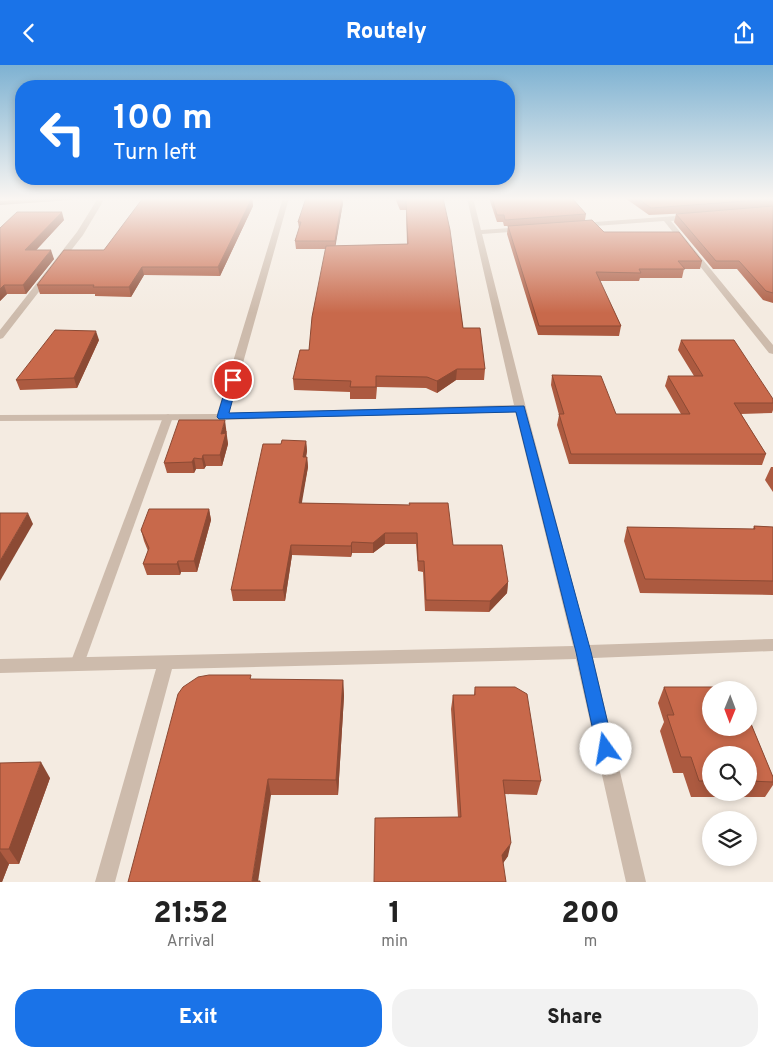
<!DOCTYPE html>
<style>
body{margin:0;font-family:Overpass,sans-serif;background:#f2f2f2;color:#222;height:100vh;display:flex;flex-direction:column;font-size:19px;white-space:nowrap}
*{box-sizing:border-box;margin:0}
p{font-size:16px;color:#767676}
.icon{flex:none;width:28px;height:28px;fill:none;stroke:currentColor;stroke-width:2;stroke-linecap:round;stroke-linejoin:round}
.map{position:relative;height:817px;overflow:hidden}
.panel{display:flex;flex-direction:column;background:#fff;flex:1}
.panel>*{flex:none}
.top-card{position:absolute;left:15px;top:15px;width:500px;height:105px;border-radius:20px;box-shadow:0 2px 8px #0003;background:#1a73e8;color:#fff;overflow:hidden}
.needle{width:32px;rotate:181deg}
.fabs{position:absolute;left:702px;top:616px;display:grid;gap:10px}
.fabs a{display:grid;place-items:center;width:55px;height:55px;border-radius:50%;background:#fff;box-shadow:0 2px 8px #0003;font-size:25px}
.pin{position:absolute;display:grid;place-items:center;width:42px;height:42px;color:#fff;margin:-21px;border:2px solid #fff;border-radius:50%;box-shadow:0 1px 5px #0007}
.me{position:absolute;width:55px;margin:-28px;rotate:347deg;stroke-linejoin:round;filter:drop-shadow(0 0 4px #0008)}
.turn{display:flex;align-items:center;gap:18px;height:105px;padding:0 15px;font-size:22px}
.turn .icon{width:65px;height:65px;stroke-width:2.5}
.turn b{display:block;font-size:35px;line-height:42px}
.eta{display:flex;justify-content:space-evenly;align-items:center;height:85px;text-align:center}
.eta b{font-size:30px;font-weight:800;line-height:35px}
.button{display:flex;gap:10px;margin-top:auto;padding:10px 15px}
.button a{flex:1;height:58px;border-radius:20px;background:#1a73e8;color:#fff;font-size:20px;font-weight:800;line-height:58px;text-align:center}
.button a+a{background:#f2f2f2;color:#222}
header{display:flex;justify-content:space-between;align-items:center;height:65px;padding:0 15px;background:#1a73e8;color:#fff;font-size:22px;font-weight:800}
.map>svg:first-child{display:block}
</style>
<header><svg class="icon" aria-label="back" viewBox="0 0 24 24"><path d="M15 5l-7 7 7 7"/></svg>Routely<svg class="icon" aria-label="share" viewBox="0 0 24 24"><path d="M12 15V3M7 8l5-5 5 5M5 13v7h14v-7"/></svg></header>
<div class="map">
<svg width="773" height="817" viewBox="0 0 773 817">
<rect width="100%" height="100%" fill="#f4ebe1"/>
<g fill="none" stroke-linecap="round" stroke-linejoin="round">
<polygon fill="#cdbbac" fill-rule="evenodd" points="168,349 173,352 84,599 82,603 77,605 72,603 70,599 163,352"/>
<g fill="#cdbbac" fill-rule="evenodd">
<polygon points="98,133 105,133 83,170 3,273 0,274 0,265 77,167"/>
<polygon points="283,133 289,133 229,348 514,340 467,133 473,133 481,165 523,162 527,164 523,166 482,169 526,343 589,580 773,574 773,586 593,593 646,817 626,817 576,594 172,604 115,817 95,817 156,604 0,608 0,594 573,581 515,346 222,355 0,356 0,350 217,349"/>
<polygon points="690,150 693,150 693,154 671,156 773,280 773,289 769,288 664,156 581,162 577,160 581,158"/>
</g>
<polygon fill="#a18a7d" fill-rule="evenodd" points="39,133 74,133 71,135 0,140 0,136"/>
</g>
<g fill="#ac5a40" fill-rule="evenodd">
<polygon points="252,133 253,141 220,211 144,210 131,232 95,231 95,229 40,229 37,220 104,185"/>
<polygon points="395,133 443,133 463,263 485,304 484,315 456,315 437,328 426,323 377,322 376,334 350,334 350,327 294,325 293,314 309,285 326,184 296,184 295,176 299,163 298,157 343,138 335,181 407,179 406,145 400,145"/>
<polygon points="489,133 572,133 586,149 585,155 604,167 702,196 700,204 684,204 682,213 640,213 639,216 600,216 621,261 619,271 538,270 507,169 508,161 504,161 503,157 497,157"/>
<polygon points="625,133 773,133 773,238 763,235 737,204 713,204 674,157 676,149 691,148 649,150"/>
<polygon points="64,155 36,185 54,194 26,229 7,229 0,236 0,163"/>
<polygon points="99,275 77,323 20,325 16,315"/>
<polygon points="681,275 773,334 773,345 772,348 741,349 766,389 762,400 569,399 557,360 559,350 551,320 552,310 616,349 681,349 665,321 668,311 694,311 678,285"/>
<polygon points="227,366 226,369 228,379 222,401 206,401 204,404 196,404 194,408 167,408 164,398"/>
<polygon points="306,376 307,386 306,392 307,392 308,402 301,438 410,440 453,480 508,517 507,528 489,547 425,546 423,507 418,506 416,479 385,479 373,488 352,488 351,492 292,490 285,536 233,536 231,525 281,379"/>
<polygon points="771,402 773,402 773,427 765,415"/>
<polygon points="209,444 211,455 197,507 181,507 180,510 147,510 143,499 148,486 144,476 141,465"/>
<polygon points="754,461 773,462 773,530 640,528 624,476 627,462 753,464"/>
<polygon points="343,615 344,631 338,730 271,730 128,817"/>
<polygon points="475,622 541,716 537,730 505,729 508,791 503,798 458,752 451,644 453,630 474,630"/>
<path d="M 664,622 L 736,622 L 737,625 L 711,625 L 711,662 L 749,662 L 749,654 L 773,712 L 773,720 L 765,732 L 691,732 L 683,708 L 673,708 L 660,666 L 664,657 L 658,638 ZM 711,690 L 749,690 L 749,728 L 711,728 Z"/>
<polygon points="0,698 50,713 19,799 9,799 2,817 0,817"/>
</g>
<g fill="#8c4a34">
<polygon points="252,133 253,141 220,211 218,202"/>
<polygon points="342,133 343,138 335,184 335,176"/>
<polygon points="62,147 64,155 28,194 25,185"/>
<polygon points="51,185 54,194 26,229 23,220"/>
<polygon points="142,202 144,210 131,232 129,222"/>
<polygon points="4,220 7,229 0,236 0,224"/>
<polygon points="96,266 99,275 77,323 74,313"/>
<polygon points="457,304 456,315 437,328 437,316"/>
<polygon points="225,355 228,379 222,401 220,390 221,369"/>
<polygon points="306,376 307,386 304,402 303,392"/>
<polygon points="203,390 206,401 204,404 202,394"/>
<polygon points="307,392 308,402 300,449 299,438"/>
<polygon points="194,393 196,404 194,408 192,397"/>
<polygon points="209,444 211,455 197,507 194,496"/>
<polygon points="28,448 33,459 0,516 0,496"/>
<polygon points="385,468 385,479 373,488 373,478"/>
<polygon points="352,477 352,488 351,492 351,481"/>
<polygon points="291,480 292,490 285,536 283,525"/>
<polygon points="178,496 181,507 180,510 177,499"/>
<polygon points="508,517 507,528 489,547 490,536"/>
<polygon points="343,615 344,631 338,730 336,715"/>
<polygon points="41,697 50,713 19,799 9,784"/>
<polygon points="268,714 271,730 258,817 252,816"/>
<polygon points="511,778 508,791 499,804 502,790"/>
<polygon points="0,786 9,799 2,817 0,817"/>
</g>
<g fill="#c8694b" stroke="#8c4a34">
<polygon points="143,133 252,133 218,202 142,202 129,222 93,222 94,220 37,220 64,185 104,185"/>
<polygon points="306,133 342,133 335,176 295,176 301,157 298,157"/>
<polygon points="399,133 443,133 450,165 463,263 480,263 485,304 457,304 437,316 427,312 376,311 376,322 350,322 351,316 293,314 300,285 309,285 312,252 326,181 408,179 406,136 400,136"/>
<polygon points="492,133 572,133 586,149 505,155 504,150 497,150"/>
<polygon points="637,133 773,133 773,134 651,143"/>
<polygon points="773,141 773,228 766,226 739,196 716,196 676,149"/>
<polygon points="17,147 62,147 25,185 51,185 23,220 4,220 0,224 0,163"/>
<polygon points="592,155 604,167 679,167 702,196 678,196 685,204 639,204 641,208 596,207 621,261 539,261 508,161"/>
<polygon points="55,265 96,266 74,313 16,315"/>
<polygon points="681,275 734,275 773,334 773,338 734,338 766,389 571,389 559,349 564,349 552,310 601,311 616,349 690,349 668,311 703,311"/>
<polygon points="179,355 225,355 221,369 226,368 220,390 203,390 202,394 194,393 192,397 164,398"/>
<polygon points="282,375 306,376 303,392 307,392 299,438 410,440 409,438 448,438 453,480 502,480 508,517 490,536 426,535 424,496 418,496 417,468 385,468 373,478 352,477 351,481 291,480 283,525 231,525 263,379 281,379"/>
<polygon points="149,444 209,444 194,496 178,496 177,499 143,499 149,483 141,465"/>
<polygon points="0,448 28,448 0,496"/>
<polygon points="754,461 773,462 773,516 645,514 627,462 755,464"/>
<polygon points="209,610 251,610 250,614 343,615 336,715 268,714 252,816 260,816 260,817 128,817 178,629 183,622 198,612"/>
<polygon points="475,622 515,622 527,629 541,716 503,715 511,778 502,790 506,817 374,817 375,753 461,752 453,630 475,630"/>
<polygon points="664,622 736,622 737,625 711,625 711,662 749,662 749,654 773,712 773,717 749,716 749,690 711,690 711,716 699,716 691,692 681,692 667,650 674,650"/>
<polygon points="41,697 9,784 0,784 0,698"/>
</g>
<linearGradient id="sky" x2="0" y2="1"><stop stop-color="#7eb2d2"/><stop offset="0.54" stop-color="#faf6f2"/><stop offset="1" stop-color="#faf6f2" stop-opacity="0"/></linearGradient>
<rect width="773" height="248" fill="url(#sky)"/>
<polygon fill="#1a73e8" stroke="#114b97" points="233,312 238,315 229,348 524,341 591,587 614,684 611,689 606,691 600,689 597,684 576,587 516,347 219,354 217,352 228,315"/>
</svg>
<div class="fabs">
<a><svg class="needle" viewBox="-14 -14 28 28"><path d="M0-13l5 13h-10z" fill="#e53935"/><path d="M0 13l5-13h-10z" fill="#767676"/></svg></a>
<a><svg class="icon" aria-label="search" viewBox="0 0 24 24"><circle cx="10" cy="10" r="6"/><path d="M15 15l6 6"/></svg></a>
<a><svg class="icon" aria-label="layers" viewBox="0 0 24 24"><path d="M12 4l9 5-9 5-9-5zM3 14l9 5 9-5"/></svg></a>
</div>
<div class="pin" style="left:233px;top:315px;background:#d93025"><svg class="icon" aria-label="arrive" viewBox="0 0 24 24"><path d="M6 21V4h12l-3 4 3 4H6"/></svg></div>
<svg class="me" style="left:606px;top:684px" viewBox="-20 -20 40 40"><circle r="19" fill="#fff"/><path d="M0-13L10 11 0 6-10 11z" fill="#1a73e8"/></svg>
<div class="top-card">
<div class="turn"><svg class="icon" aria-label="left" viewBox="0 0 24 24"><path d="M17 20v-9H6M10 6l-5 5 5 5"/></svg><div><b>100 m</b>Turn left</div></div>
</div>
</div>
<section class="panel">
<div class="eta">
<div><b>21:52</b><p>Arrival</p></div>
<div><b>1</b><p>min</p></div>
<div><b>200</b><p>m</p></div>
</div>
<div class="button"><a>Exit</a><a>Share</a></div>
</section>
